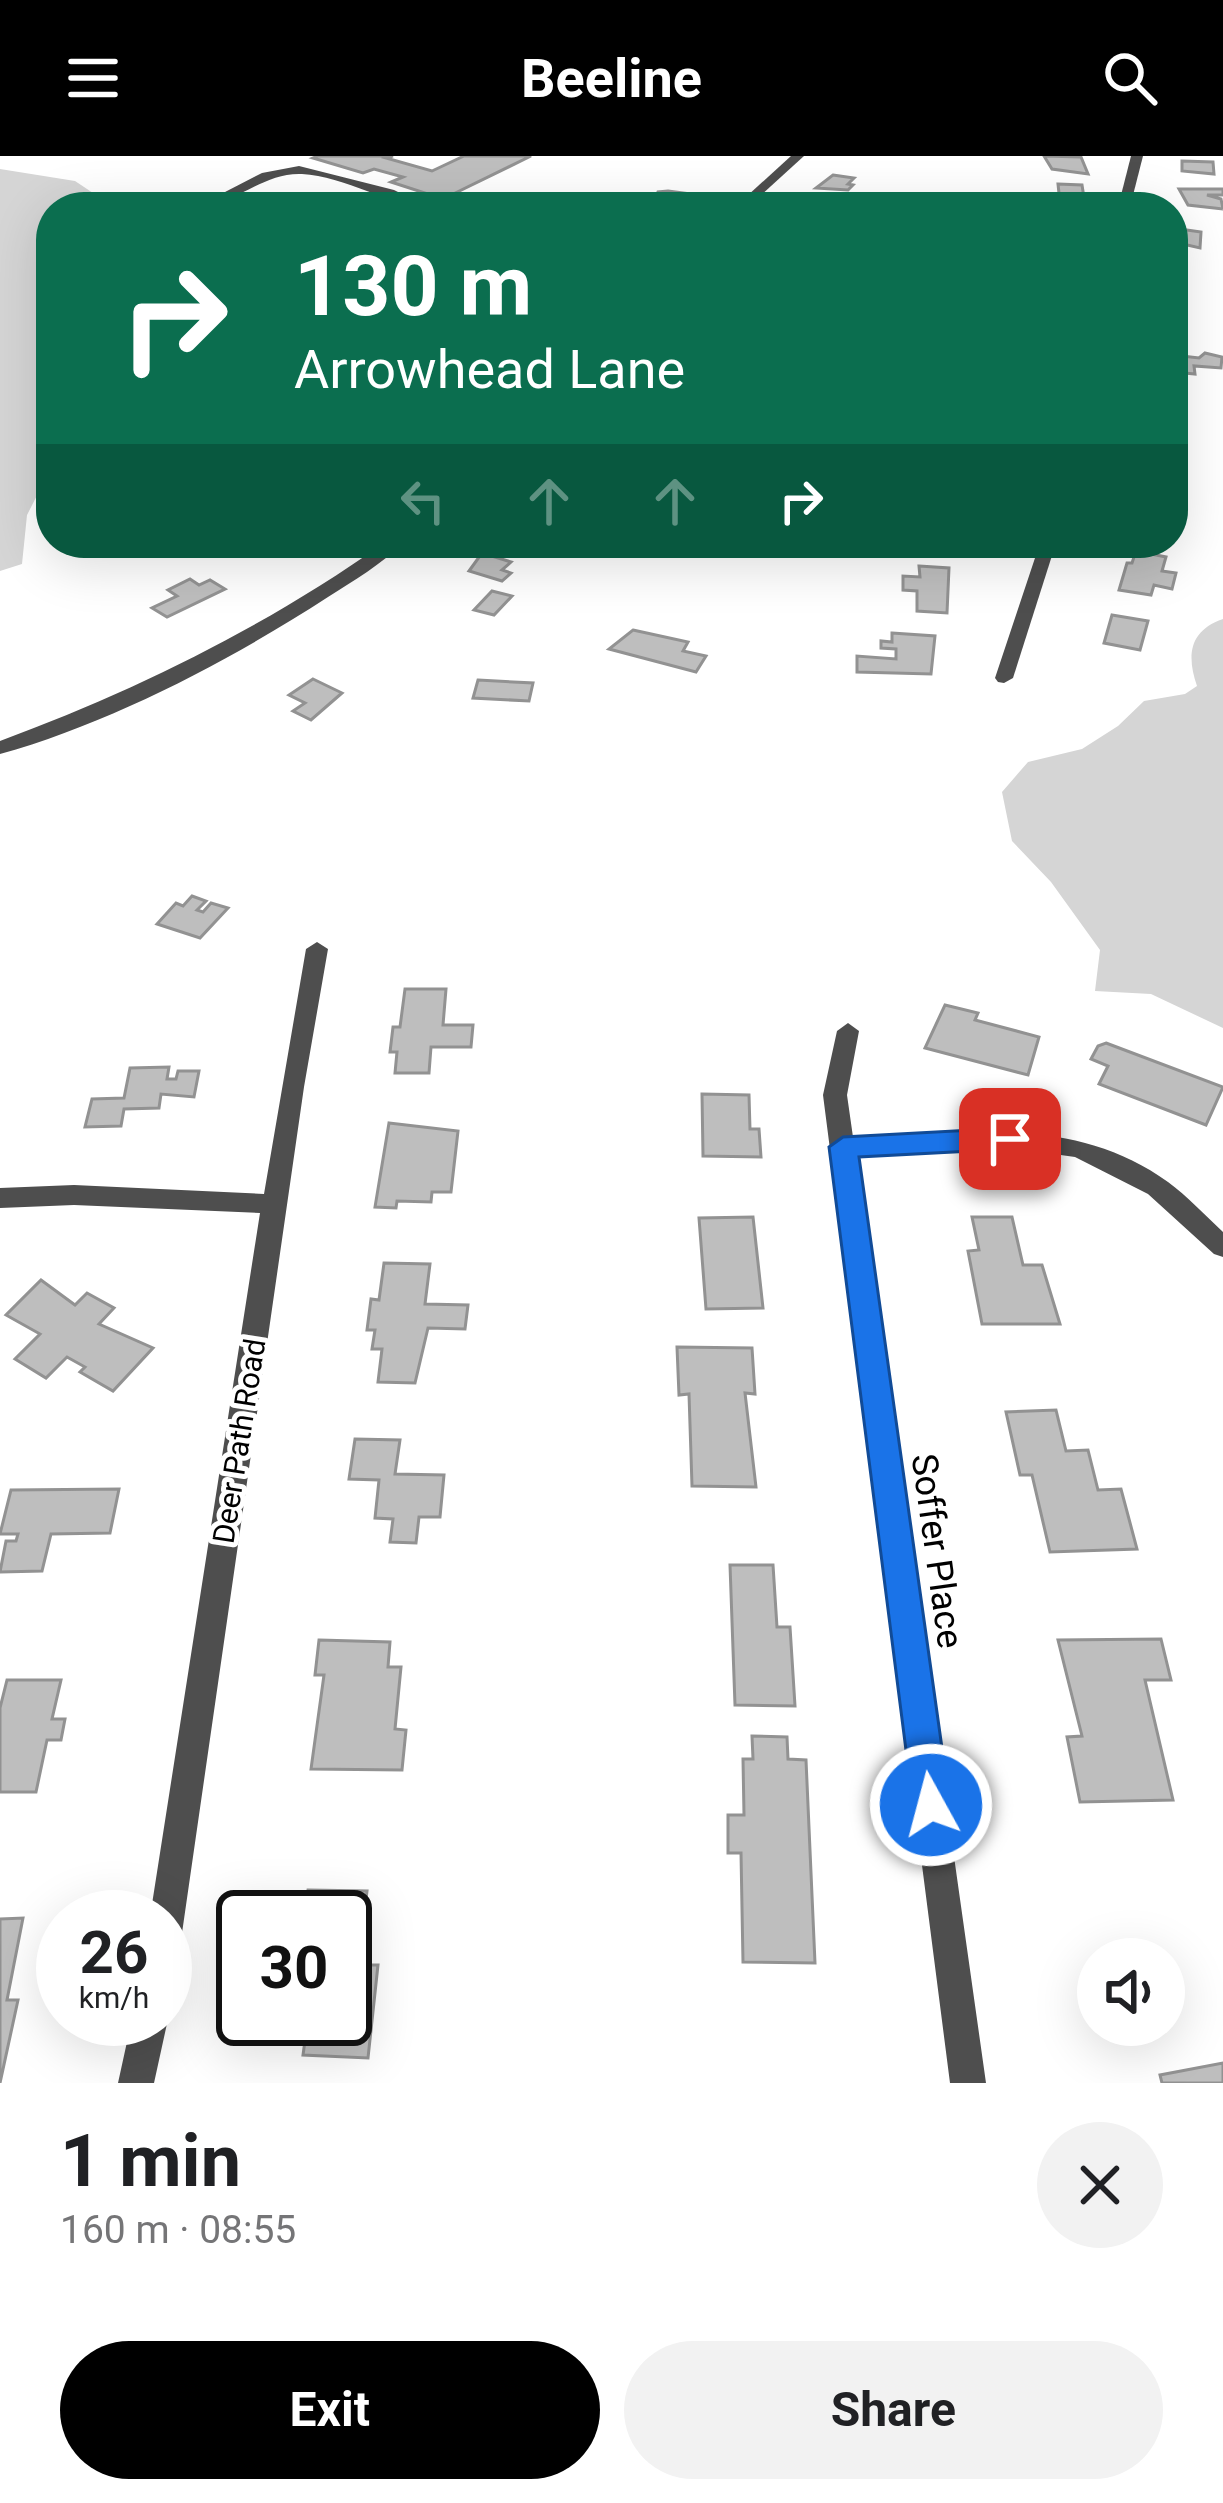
<!DOCTYPE html>
<meta charset="utf-8">
<style>
body{margin:0;font-family:Roboto,sans-serif;background:#f2f2f2;color:#202124;height:100vh;display:flex;flex-direction:column;font-size:45px;white-space:nowrap}
*{box-sizing:border-box;margin:0}
p{font-size:39px;color:#757577}
.icon{flex:none;width:66px;height:66px;fill:none;stroke:currentColor;stroke-width:2;stroke-linecap:round;stroke-linejoin:round}
.map{position:relative;height:1927px;overflow:hidden}
.drawer{display:flex;flex-direction:column;background:#fff;flex:1}
.drawer>*{flex:none}
.banner{position:absolute;left:36px;top:36px;width:1152px;height:366px;border-radius:48px;box-shadow:0 12px 48px #0002;background:#0b6e4f;color:#fff;overflow:hidden}
.controls{position:absolute;left:1077px;top:1782px;display:grid;gap:24px}
.controls a{display:grid;place-items:center;width:108px;height:108px;border-radius:50%;background:#fff;box-shadow:0 12px 48px #0002;font-size:60px}
.speed{position:absolute;left:36px;top:1734px;display:flex;gap:24px;font-size:60px;font-weight:700;text-align:center}
.speed>*{display:grid;place-content:center;width:156px;height:156px;border-radius:50%;background:#fff;box-shadow:0 12px 48px #0002;line-height:1}
.speed small{font-size:30px;font-weight:400}
.speed .limit{border:6px solid #111;border-radius:18px;background:#fff;color:#111}
.pin{position:absolute;display:grid;place-items:center;width:102px;height:102px;color:#fff;margin:-51px;border-radius:24px;box-shadow:0 6px 18px #0006}
.me{position:absolute;width:132px;margin:-66px;rotate:353deg;stroke-linejoin:round;filter:drop-shadow(0 0 9px #0008)}
.turn{display:flex;align-items:center;gap:42px;height:252px;padding:0 60px;font-size:54px}
.turn .icon{width:156px;height:156px;stroke-width:2.5}
.turn b{display:block;font-size:84px;line-height:102px}
.lanes{display:flex;align-items:center;height:114px;padding:0 60px;background:#0003;justify-content:center;gap:60px;direction:ltr}
.lanes .off{opacity:.35}
.round{display:grid;place-items:center;flex:none;width:126px;height:126px;border-radius:63px;background:#f2f2f2}
.summary{display:flex;align-items:center;justify-content:space-between;height:204px;padding:0 60px}
h1{font-size:72px;font-weight:700;line-height:90px}
.primary-button{display:flex;gap:24px;margin-top:auto;padding:24px 60px}
.primary-button a{flex:1;height:138px;border-radius:72px;background:#000;color:#fff;font-size:48px;font-weight:700;line-height:138px;text-align:center}
.primary-button a+a{background:#f2f2f2;color:#202124}
header{display:flex;justify-content:space-between;align-items:center;height:156px;padding:0 60px;background:#000;color:#fff;font-size:54px;font-weight:700}
.map>svg:first-child{display:block}
</style>
<header><svg class="icon" aria-label="menu" viewBox="0 0 24 24"><path d="M4 6h16M4 12h16M4 18h16"/></svg>Beeline<svg class="icon" aria-label="search" viewBox="0 0 24 24"><circle cx="10" cy="10" r="6"/><path d="M15 15l6 6"/></svg></header>
<div class="map">
<svg width="1223" height="1927" viewBox="0 0 1223 1927">
<rect width="100%" height="100%" fill="#fff"/>
<g fill="#d5d5d5">
<polygon points="0,13 75,25 105,45 102,51 51,51 51,312 27,359 22,408 0,415"/>
<path d="M 1223,463 L 1223,872 L 1151,838 L 1095,835 L 1100,794 L 1051,726 L 1012,685 L 1002,636 L 1028,606 L 1082,593 L 1118,570 L 1144,545 L 1185,538 L 1197,530 C 1187,501 1188,475 1223,463 Z"/>
</g>
<g fill="#bebebe" stroke="#929292" stroke-width="3">
<polygon points="318,0 393,0 386,2 432,15 464,0 531,0 443,43 391,26 403,21 374,13 363,17 313,2"/>
<polygon points="1044,0 1081,1 1088,18 1052,13"/>
<polygon points="1182,5 1213,6 1214,18 1182,15"/>
<polygon points="833,19 854,22 848,28 853,29 848,34 816,32"/>
<polygon points="1058,28 1082,29 1085,48 1060,47"/>
<polygon points="1179,33 1223,33 1223,39 1207,39 1221,43 1223,53 1188,49"/>
<polygon points="668,35 691,38 675,51 653,49 658,36"/>
<polygon points="1173,72 1201,76 1200,92 1174,86"/>
<polygon points="1205,197 1222,201 1221,212 1194,210 1195,218 1173,216 1173,199 1199,202"/>
<polygon points="1136,395 1166,401 1162,415 1176,417 1172,433 1154,429 1151,439 1119,434 1127,407 1132,407"/>
<polygon points="482,397 511,406 502,414 511,417 502,425 469,415"/>
<polygon points="919,410 949,412 947,457 917,455 917,435 903,434 903,420 920,421"/>
<polygon points="190,423 199,429 210,424 225,433 167,461 152,452 177,440 168,434"/>
<polygon points="492,435 512,440 494,459 474,454"/>
<polygon points="1112,459 1148,465 1140,494 1104,487"/>
<polygon points="633,474 688,486 683,495 706,500 696,516 609,493"/>
<polygon points="892,477 935,480 931,518 857,516 857,500 896,503 896,493 881,492 881,485 892,486"/>
<polygon points="313,523 342,537 311,564 293,555 305,547 289,539"/>
<polygon points="478,524 533,527 529,545 473,542"/>
<polygon points="192,740 206,745 197,754 203,756 211,747 228,752 200,782 157,768 176,747 183,750"/>
<polygon points="405,833 446,833 443,869 473,869 471,891 431,891 429,917 395,917 397,896 390,896 393,871 400,871"/>
<polygon points="945,849 978,857 975,864 1039,881 1028,919 925,892"/>
<polygon points="1106,887 1223,931 1206,969 1099,928 1108,910 1091,903 1098,890"/>
<polygon points="169,911 167,923 176,923 178,915 199,915 194,941 161,938 159,952 124,953 121,970 85,971 92,943 124,942 130,912"/>
<polygon points="702,938 749,939 750,973 759,973 761,1001 703,1000"/>
<polygon points="389,967 458,975 451,1036 432,1036 431,1046 397,1045 396,1052 375,1051"/>
<polygon points="753,1061 763,1152 706,1153 699,1062"/>
<polygon points="972,1061 1012,1061 1023,1109 1042,1109 1060,1168 982,1168 968,1095 979,1094"/>
<polygon points="384,1107 430,1108 425,1148 468,1149 465,1173 428,1172 415,1227 378,1226 382,1193 372,1193 375,1174 367,1174 371,1143 379,1144"/>
<polygon points="41,1124 75,1149 87,1137 114,1152 99,1168 153,1192 113,1235 80,1216 85,1211 67,1201 46,1222 15,1203 40,1178 6,1159"/>
<polygon points="677,1191 752,1192 755,1238 745,1237 756,1331 692,1330 689,1238 679,1239"/>
<polygon points="1056,1254 1066,1295 1088,1294 1098,1334 1121,1333 1137,1393 1050,1396 1032,1319 1020,1319 1006,1256"/>
<polygon points="355,1283 400,1284 395,1318 444,1319 440,1361 419,1361 416,1387 390,1386 393,1363 375,1362 379,1324 349,1323"/>
<polygon points="119,1333 110,1377 51,1378 42,1415 0,1416 6,1385 16,1385 18,1378 0,1378 11,1334"/>
<polygon points="730,1409 773,1409 777,1471 790,1471 795,1550 735,1549"/>
<polygon points="1161,1483 1171,1524 1145,1524 1173,1644 1080,1646 1067,1581 1082,1580 1058,1484"/>
<polygon points="319,1484 390,1486 388,1511 401,1511 395,1573 406,1574 402,1614 311,1613 324,1519 315,1519"/>
<polygon points="7,1524 61,1524 52,1563 65,1563 61,1584 47,1584 36,1636 0,1636 0,1552"/>
<polygon points="752,1580 787,1581 788,1603 806,1604 815,1807 743,1806 741,1697 728,1697 728,1659 744,1659 743,1603 753,1603"/>
<polygon points="308,1734 367,1735 358,1809 378,1809 368,1902 303,1899 308,1863 345,1863 345,1761 304,1761"/>
<polygon points="23,1762 7,1844 18,1844 0,1927 0,1763"/>
<polygon points="1223,1907 1223,1927 1162,1927 1160,1919"/>
</g>
<g fill="none" stroke-linecap="round" stroke-linejoin="round">
<g fill="#4e4e4e" fill-rule="evenodd">
<polygon points="1131,0 1143,0 1130,51 1118,51"/>
<path d="M 299,10 L 394,34 L 428,51 C 393,51 344,20 302,18 C 262,16 233,51 196,51 L 262,17 Z"/>
<polygon points="1040,387 1056,387 1013,522 1004,527 998,526 995,522"/>
<polygon points="317,786 328,793 304,931 182,1777 177,1789 165,1794 165,1761 150,1761 260,1057 74,1049 0,1052 0,1032 74,1029 264,1038 306,793"/>
<path d="M 848,867 L 859,875 L 847,939 L 853,981 C 960,976 1075,958 1168,1026 C 1187,1040 1205,1059 1223,1076 L 1223,1101 L 1214,1098 L 1148,1038 L 1075,1001 L 1010,992 L 855,1000 L 986,1927 L 950,1927 L 823,939 L 837,875 Z"/>
<polygon points="165,1856 168,1863 154,1927 118,1927 132,1863 165,1863"/>
</g>
<g fill="#4e4e4e" fill-rule="evenodd">
<polygon points="791,0 804,0 748,51 735,51"/>
<path d="M 384,387 L 403,387 C 382,408 353,425 328,441 C 231,504 111,567 0,598 L 0,585 C 137,534 265,471 384,387 Z"/>
</g>
</g>
<polygon fill="#1a73e8" stroke="#114b97" stroke-width="3" points="1010,972 1024,983 1010,993 859,1001 950,1649 944,1663 931,1668 918,1663 913,1649 829,991 843,981"/>
<g text-anchor="middle" dominant-baseline="central" stroke-width="10" stroke-linejoin="round" paint-order="stroke">
<g font-size="30" fill="#000" stroke="#fff">
<text transform="translate(239 1285) rotate(-81)">Deer Path Road</text>
</g>
<g font-size="36" fill="#000" stroke="#fff">
<text transform="translate(937 1395) rotate(82)">Soffer Place</text>
</g>
</g>
</svg>
<div class="controls">
<a><svg class="icon" aria-label="sound" viewBox="0 0 24 24"><path d="M4 9h4l5-4v14l-5-4H4zM17 9q2 3 0 6"/></svg></a>
</div>
<div class="speed"><div>26<small>km/h</small></div><div class="limit">30</div></div>
<div class="pin" style="left:1010px;top:983px;background:#d93025"><svg class="icon" aria-label="arrive" viewBox="0 0 24 24"><path d="M6 21V4h12l-3 4 3 4H6"/></svg></div>
<svg class="me" style="left:931px;top:1649px" viewBox="-20 -20 40 40"><circle r="17" fill="#1a73e8" stroke="#fff" stroke-width="3"/><path d="M0-11L8 9 0 5-8 9z" fill="#fff"/></svg>
<div class="banner">
<div class="turn"><svg class="icon" aria-label="right" viewBox="0 0 24 24"><path d="M7 20v-9h11M14 6l5 5-5 5"/></svg><div><b>130 m</b>Arrowhead Lane</div></div>
<div class="lanes"><svg class="icon off" aria-label="left" viewBox="0 0 24 24"><path d="M17 20v-9H6M10 6l-5 5 5 5"/></svg><svg class="icon off" aria-label="ahead" viewBox="0 0 24 24"><path d="M12 20V5M6 11l6-6 6 6"/></svg><svg class="icon off" aria-label="ahead" viewBox="0 0 24 24"><path d="M12 20V5M6 11l6-6 6 6"/></svg><svg class="icon" aria-label="right" viewBox="0 0 24 24"><path d="M7 20v-9h11M14 6l5 5-5 5"/></svg></div>
</div>
</div>
<section class="drawer">
<div class="summary"><div><h1>1 min</h1><p>160 m · 08:55</p></div><a class="round"><svg class="icon" aria-label="close" viewBox="0 0 24 24"><path d="M6 6l12 12M18 6L6 18"/></svg></a></div>
<div class="primary-button"><a>Exit</a><a>Share</a></div>
</section>
